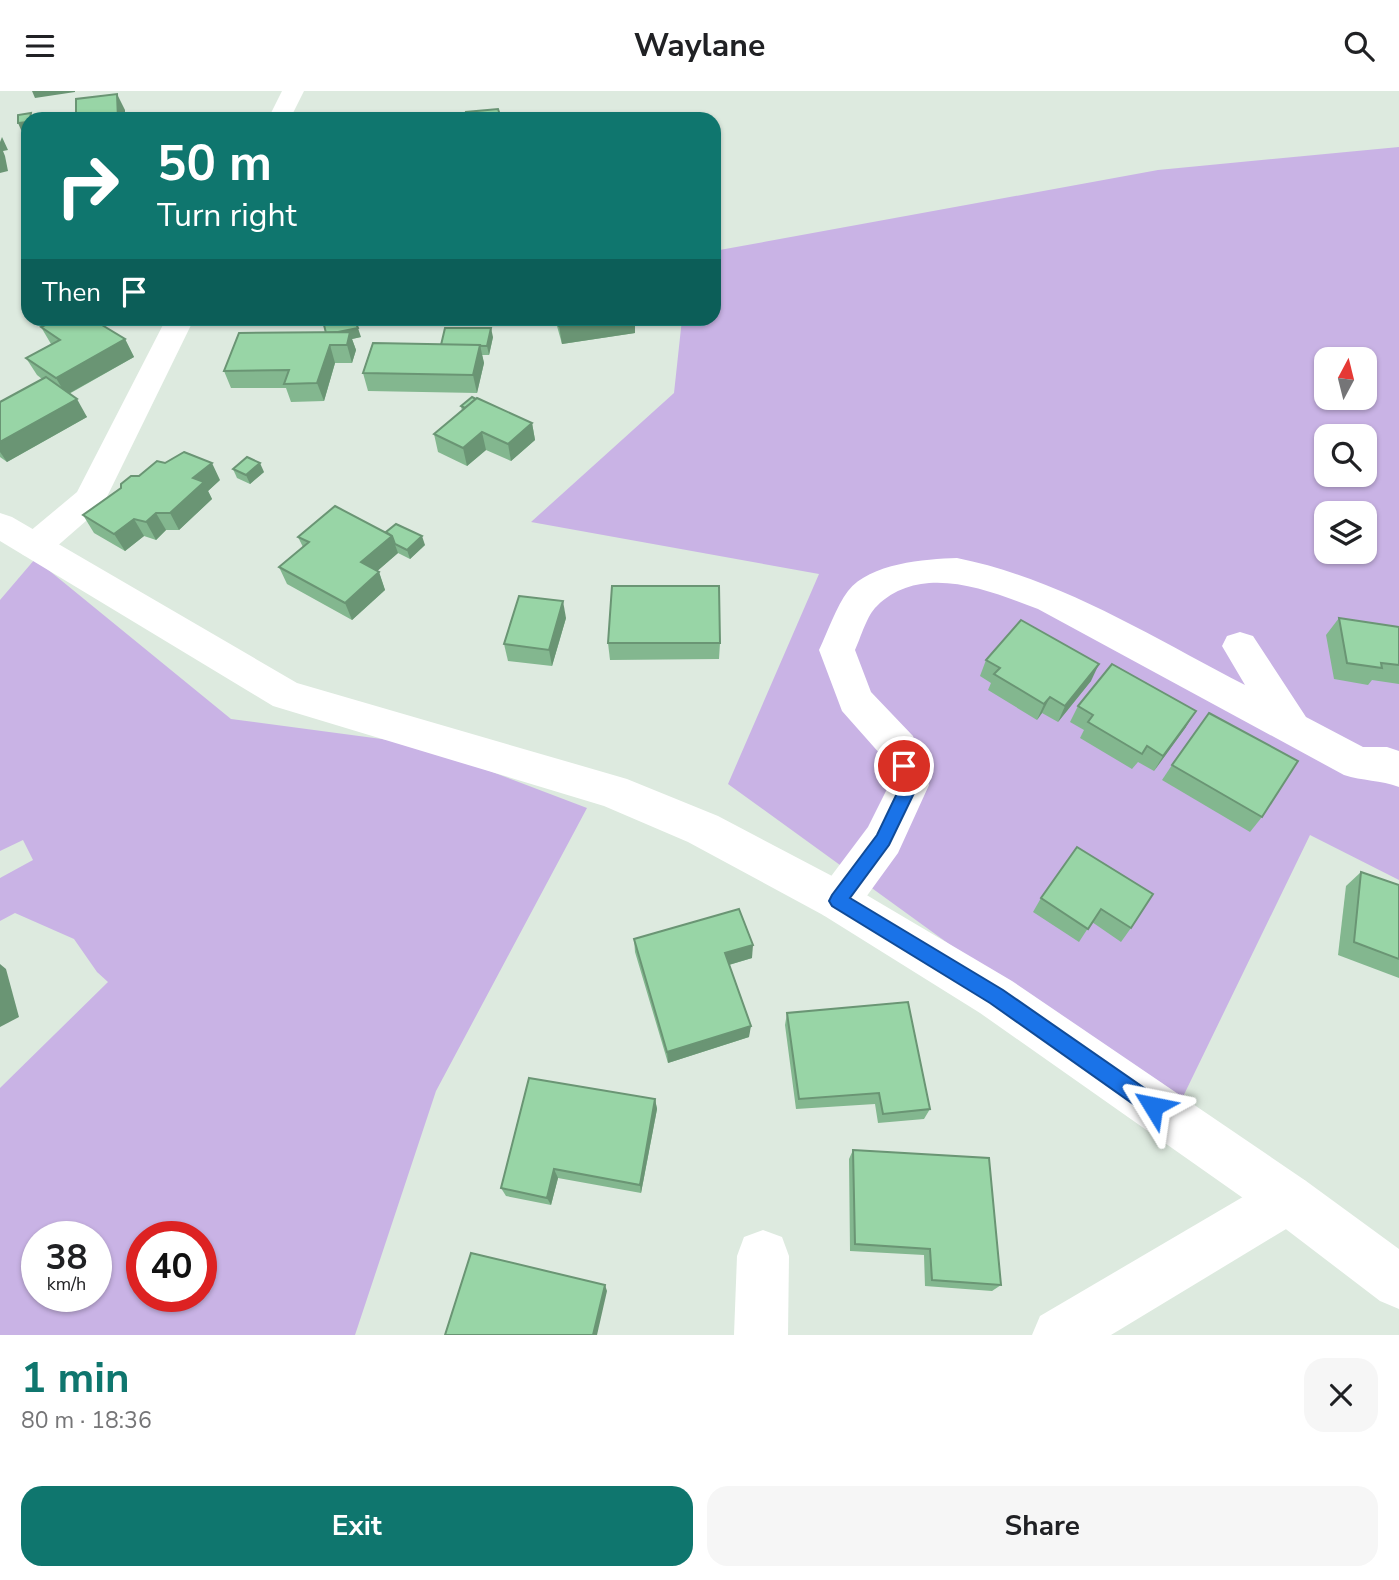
<!DOCTYPE html>
<meta charset="utf-8">
<style>
body{margin:0;font-family:"Nunito Sans",sans-serif;background:#f6f6f6;color:#202124;height:100vh;display:flex;flex-direction:column;font-size:26px;white-space:nowrap}
*{box-sizing:border-box;margin:0}
p{font-size:23px;color:#757577}
.icon{flex:none;width:38px;height:38px;fill:none;stroke:currentColor;stroke-width:2;stroke-linecap:round;stroke-linejoin:round}
.map{position:relative;height:1244px;overflow:hidden}
.panel{display:flex;flex-direction:column;background:#fff;flex:1}
.panel>*{flex:none}
.top-card{position:absolute;left:21px;top:21px;width:700px;height:214px;border-radius:21px;box-shadow:0 2px 5px #0004;background:#0f766e;color:#fff;overflow:hidden}
.needle{width:46px;rotate:7deg}
.buttons{position:absolute;left:1314px;top:256px;display:grid;gap:14px}
.buttons a{display:grid;place-items:center;width:63px;height:63px;border-radius:14px;background:#fff;box-shadow:0 2px 5px #0004;font-size:35px}
.speed{position:absolute;left:21px;top:1130px;display:flex;gap:14px;font-size:35px;font-weight:700;text-align:center}
.speed>*{display:grid;place-content:center;width:91px;height:91px;border-radius:50%;background:#fff;box-shadow:0 2px 5px #0004;line-height:1}
.speed small{font-size:18px;font-weight:400}
.speed .limit{border:10px solid #d22;background:#fff;color:#111}
.pin{position:absolute;display:grid;place-items:center;width:60px;height:60px;color:#fff;margin:-30px;border:4px solid #fff;border-radius:50%;box-shadow:0 2px 7px #0007}
.me{position:absolute;width:77px;margin:-38px;rotate:305deg;stroke-linejoin:round;filter:drop-shadow(0 0 5px #0008)}
.turn{display:flex;align-items:center;gap:24px;height:147px;padding:0 21px;font-size:32px}
.turn .icon{width:91px;height:91px;stroke-width:2.5}
.turn b{display:block;font-size:49px;line-height:60px}
.then{display:flex;align-items:center;height:66px;padding:0 21px;background:#0003;gap:14px;font-size:26px}
.round{display:grid;place-items:center;flex:none;width:74px;height:74px;border-radius:21px;background:#f6f6f6}
.headline{display:flex;align-items:center;justify-content:space-between;height:119px;padding:0 21px}
h1{font-size:42px;font-weight:700;line-height:52px;color:#0f766e}
.button{display:flex;gap:14px;margin-top:auto;padding:14px 21px}
.button a{flex:1;height:80px;border-radius:21px;background:#0f766e;color:#fff;font-size:28px;font-weight:700;line-height:80px;text-align:center}
.button a+a{background:#f6f6f6;color:#202124}
header{display:flex;justify-content:space-between;align-items:center;height:91px;padding:0 21px;background:#fff;font-size:32px;font-weight:700}
.map>svg:first-child{display:block}
</style>
<header><svg class="icon" aria-label="menu" viewBox="0 0 24 24"><path d="M4 6h16M4 12h16M4 18h16"/></svg>Waylane<svg class="icon" aria-label="search" viewBox="0 0 24 24"><circle cx="10" cy="10" r="6"/><path d="M15 15l6 6"/></svg></header>
<div class="map">
<svg width="1399" height="1244" viewBox="0 0 1399 1244">
<rect width="100%" height="100%" fill="#ddeadf"/>
<g fill="#c9b3e5" fill-rule="evenodd">
<path d="M 1399,56 L 1399,789 L 1310,744 L 1177,1018 L 728,693 L 819,483 L 531,431 L 674,302 L 682,228 L 714,228 L 714,160 L 1158,79 ZM 1326,268 L 1365,268 L 1365,306 L 1326,306 ZM 1326,345 L 1365,345 L 1365,383 L 1326,383 ZM 1326,422 L 1365,422 L 1365,460 L 1326,460 Z"/>
<path d="M 35,468 L 231,628 L 419,653 L 587,717 L 436,1000 L 355,1244 L 0,1244 L 0,997 L 108,891 L 97,881 L 74,848 L 15,822 L 0,830 L 0,787 L 33,769 L 23,749 L 0,760 L 0,509 ZM 37,1146 L 96,1146 L 96,1206 L 37,1206 ZM 142,1146 L 201,1146 L 201,1206 L 142,1206 Z"/>
</g>
<g fill="none" stroke-linecap="round" stroke-linejoin="round">
<g fill="#fff" fill-rule="evenodd">
<polygon points="282,0 304,0 290,28 268,28"/>
<polygon points="166,228 194,228 102,416 47,464 35,467 23,464 18,455 23,446 77,401"/>
<path d="M 957,467 C 1061,488 1152,546 1245,594 L 1222,555 L 1227,545 L 1240,541 L 1253,545 L 1306,626 L 1363,656 L 1387,656 L 1399,660 L 1399,696 C 1381,689 1362,690 1344,684 L 1038,518 C 990,500 922,471 877,515 C 867,524 861,546 855,559 L 871,601 L 913,645 L 929,694 L 898,762 L 853,824 L 838,830 L 823,824 L 816,810 L 823,796 L 868,736 L 889,694 L 881,664 L 842,620 L 819,559 C 828,540 836,516 848,500 C 870,472 925,468 957,467 Z"/>
<polygon points="1288,1082 1306,1090 1314,1108 1306,1126 1111,1244 1032,1244 1040,1225 1270,1090"/>
<polygon points="763,1139 782,1146 789,1165 788,1244 734,1244 737,1165 744,1146"/>
</g>
<polygon fill="#fff" fill-rule="evenodd" points="0,422 12,426 297,592 627,688 718,725 853,796 1012,890 1306,1090 1399,1158 1399,1218 1380,1210 1270,1126 980,922 823,824 688,751 604,715 273,615 0,450"/>
</g>
<g fill="#83b78f">
<polygon points="555,228 635,228 635,242 562,253"/>
<polygon points="41,236 125,248 134,266 69,303 87,326 7,371 0,366 0,311 42,288 37,284 26,267 51,253"/>
<polygon points="239,242 361,246 352,248 356,259 352,272 335,272 324,310 291,311 286,297 231,297 224,280"/>
<polygon points="493,246 489,264 482,264 484,272 477,302 368,300 363,282 441,254"/>
<polygon points="461,315 532,332 535,349 511,370 486,359 467,375 438,361 434,343 462,320"/>
<polygon points="233,378 264,381 250,393 237,387"/>
<polygon points="220,389 208,400 212,408 179,439 166,439 156,449 144,445 125,460 94,442 83,424"/>
<polygon points="386,441 425,454 410,468 398,462 377,480 379,481 385,499 352,529 287,493 279,476 303,456 298,446"/>
<polygon points="566,527 552,575 508,570 504,553"/>
<polygon points="1339,527 1399,536 1399,593 1372,589 1368,594 1334,588 1326,544"/>
<polygon points="608,552 720,552 719,568 610,569"/>
<polygon points="986,569 1091,590 1058,631 1042,622 1037,629 988,599 991,592 980,585"/>
<polygon points="1078,615 1186,636 1154,680 1138,671 1132,678 1080,647 1084,639 1070,631"/>
<polygon points="1172,674 1262,726 1250,741 1162,689"/>
<polygon points="1361,781 1399,794 1399,887 1338,864 1346,795"/>
<polygon points="1153,803 1131,837 1121,851 1092,831 1079,851 1033,821 1041,807"/>
<polygon points="634,848 752,867 729,874 749,946 668,972 635,861"/>
<polygon points="787,922 930,1018 924,1028 878,1032 875,1013 796,1018 785,934"/>
<polygon points="655,1008 657,1018 641,1102 558,1087 551,1114 506,1105 501,1097"/>
<polygon points="853,1059 1001,1194 992,1200 925,1195 924,1164 850,1160 849,1068"/>
</g>
<g fill="#6a9574">
<polygon points="32,0 75,0 75,1 35,7"/>
<polygon points="117,3 125,19 125,28 118,28"/>
<polygon points="500,24 500,28 490,28 489,25"/>
<polygon points="28,31 28,40 22,41 18,32"/>
<polygon points="2,46 8,59 3,60 5,65 8,80 0,82 0,51"/>
<polygon points="28,126 28,136 27,136 22,127"/>
<polygon points="611,228 635,228 635,242 562,253 559,235"/>
<polygon points="358,237 361,246 352,248 356,259 352,272 347,254 327,244"/>
<polygon points="491,237 493,246 489,264 487,255"/>
<polygon points="125,248 134,266 66,304 56,287"/>
<polygon points="330,254 335,272 324,310 317,292"/>
<polygon points="480,254 484,272 477,302 473,284"/>
<polygon points="77,308 87,326 7,371 0,361 0,351"/>
<polygon points="532,332 535,349 511,370 508,353"/>
<polygon points="482,341 486,359 467,375 463,357"/>
<polygon points="212,372 220,389 208,400 212,408 179,439 170,422 193,387"/>
<polygon points="260,372 264,381 250,393 246,384"/>
<polygon points="156,422 166,439 156,449 146,431"/>
<polygon points="134,428 144,445 125,460 114,443"/>
<polygon points="392,445 398,462 367,489 361,471"/>
<polygon points="422,445 425,454 410,468 407,459"/>
<polygon points="379,481 385,499 352,529 345,512"/>
<polygon points="563,510 566,527 552,575 549,559"/>
<polygon points="1099,573 1091,590 1058,631 1065,615"/>
<polygon points="1050,606 1042,622 1037,629 1044,613"/>
<polygon points="1196,620 1186,636 1154,680 1163,665"/>
<polygon points="753,854 752,867 725,875 725,862"/>
<polygon points="0,873 6,878 19,926 0,936"/>
<polygon points="751,935 749,946 668,972 667,961"/>
<polygon points="655,1008 657,1018 641,1102 640,1094"/>
<polygon points="554,1078 558,1087 551,1114 547,1107"/>
<polygon points="605,1194 607,1200 597,1244 593,1244"/>
</g>
<g fill="#98d5a6" stroke="#6a9574" stroke-width="2">
<polygon points="117,3 118,28 76,28 76,8"/>
<polygon points="498,18 500,24 489,25 490,28 467,28 466,21"/>
<polygon points="31,22 30,28 28,28 28,31 18,32 18,24"/>
<polygon points="28,117 28,126 22,127 22,118"/>
<polygon points="58,228 92,228 125,248 56,287 26,267 60,249 41,236"/>
<polygon points="335,228 354,228 358,237 338,241 326,242 323,230"/>
<polygon points="557,228 611,228 559,235"/>
<polygon points="445,237 491,237 487,255 441,254"/>
<polygon points="350,241 347,254 330,254 317,292 284,293 289,279 224,280 239,242"/>
<polygon points="373,252 480,254 473,284 363,282"/>
<polygon points="46,286 77,308 0,351 0,311"/>
<polygon points="472,306 476,308 465,317 461,315"/>
<polygon points="477,307 532,332 508,353 482,341 463,357 434,343"/>
<polygon points="184,361 212,372 193,387 204,391 170,422 156,422 146,431 134,428 114,443 83,424 121,397 121,393 131,385 139,385 157,370 165,372"/>
<polygon points="247,366 260,372 246,384 233,378"/>
<polygon points="335,415 392,445 361,471 379,481 345,512 279,476 309,451 298,446"/>
<polygon points="396,433 422,445 407,459 395,453 392,445 386,441"/>
<polygon points="612,495 719,495 720,552 608,552"/>
<polygon points="519,505 563,510 549,559 504,553"/>
<polygon points="1339,527 1399,536 1399,574 1381,572 1382,577 1347,572"/>
<polygon points="1021,529 1099,573 1065,615 1050,606 1044,613 994,583 1000,577 986,569"/>
<polygon points="1112,573 1196,620 1163,665 1147,655 1142,663 1088,631 1093,624 1078,615"/>
<polygon points="1209,622 1298,670 1262,726 1172,674"/>
<polygon points="1077,756 1153,803 1131,837 1101,818 1088,838 1041,807"/>
<polygon points="1361,781 1399,794 1399,868 1354,851"/>
<polygon points="739,818 753,854 725,862 751,935 667,961 634,848"/>
<polygon points="908,911 930,1018 883,1023 879,1002 799,1008 787,922"/>
<polygon points="529,987 655,1008 640,1094 554,1078 547,1107 501,1097"/>
<polygon points="853,1059 989,1067 1001,1194 932,1189 930,1158 855,1153"/>
<polygon points="471,1162 605,1194 593,1244 445,1244"/>
</g>
<polygon fill="#1a73e8" stroke="#114b97" stroke-width="2" points="904,668 910,670 918,694 889,754 850,807 1003,899 1160,1008 1163,1015 1160,1022 1153,1025 1146,1022 990,912 832,815 829,810 832,804 877,744 901,694 896,675 899,670"/>
</svg>
<div class="buttons">
<a><svg class="needle" viewBox="-14 -14 28 28"><path d="M0-13l5 13h-10z" fill="#e53935"/><path d="M0 13l5-13h-10z" fill="#757577"/></svg></a>
<a><svg class="icon" aria-label="search" viewBox="0 0 24 24"><circle cx="10" cy="10" r="6"/><path d="M15 15l6 6"/></svg></a>
<a><svg class="icon" aria-label="layers" viewBox="0 0 24 24"><path d="M12 4l9 5-9 5-9-5zM3 14l9 5 9-5"/></svg></a>
</div>
<div class="speed"><div>38<small>km/h</small></div><div class="limit">40</div></div>
<div class="pin" style="left:904px;top:675px;background:#d93025"><svg class="icon" aria-label="arrive" viewBox="0 0 24 24"><path d="M6 21V4h12l-3 4 3 4H6"/></svg></div>
<svg class="me" style="left:1153px;top:1015px" viewBox="-20 -20 40 40"><path d="M0-17L14 15 0 8-14 15z" fill="#1a73e8" stroke="#fff" stroke-width="4"/></svg>
<div class="top-card">
<div class="turn"><svg class="icon" aria-label="right" viewBox="0 0 24 24"><path d="M7 20v-9h11M14 6l5 5-5 5"/></svg><div><b>50 m</b>Turn right</div></div>
<div class="then">Then<svg class="icon" aria-label="arrive" viewBox="0 0 24 24"><path d="M6 21V4h12l-3 4 3 4H6"/></svg></div>
</div>
</div>
<section class="panel">
<div class="headline"><div><h1>1 min</h1><p>80 m · 18:36</p></div><a class="round"><svg class="icon" aria-label="close" viewBox="0 0 24 24"><path d="M6 6l12 12M18 6L6 18"/></svg></a></div>
<div class="button"><a>Exit</a><a>Share</a></div>
</section>
